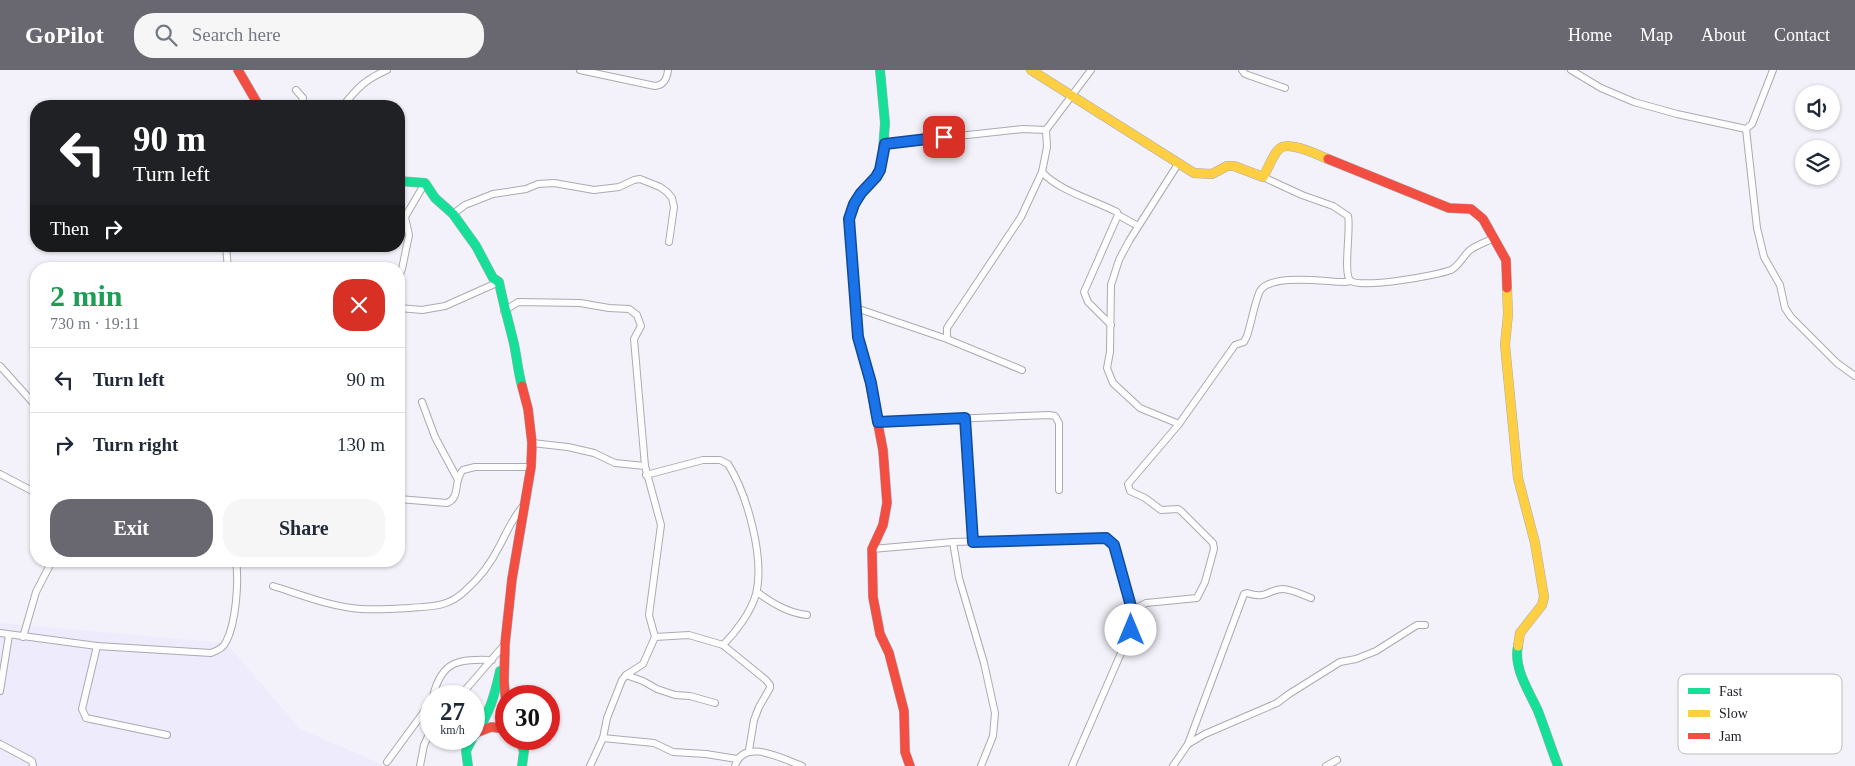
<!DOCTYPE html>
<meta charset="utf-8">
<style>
body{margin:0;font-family:"Times New Roman",serif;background:#f6f6f7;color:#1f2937;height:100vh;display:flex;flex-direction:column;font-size:19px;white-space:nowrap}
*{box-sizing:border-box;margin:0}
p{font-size:16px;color:#747a83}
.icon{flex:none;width:28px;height:28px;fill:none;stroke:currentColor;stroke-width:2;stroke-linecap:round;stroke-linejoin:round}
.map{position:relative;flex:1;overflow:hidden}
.details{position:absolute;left:30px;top:192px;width:375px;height:305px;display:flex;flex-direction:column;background:#fff;border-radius:20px;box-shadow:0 1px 4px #0004}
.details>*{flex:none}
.top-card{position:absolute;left:30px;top:30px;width:375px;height:152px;border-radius:20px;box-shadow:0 1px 4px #0004;background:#202124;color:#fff;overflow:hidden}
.tools{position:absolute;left:1795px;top:15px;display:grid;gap:10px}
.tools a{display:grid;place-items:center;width:45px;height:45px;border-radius:50%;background:#fff;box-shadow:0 1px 4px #0004;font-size:25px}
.speed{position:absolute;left:420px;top:615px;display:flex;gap:10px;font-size:25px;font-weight:700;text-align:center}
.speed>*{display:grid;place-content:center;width:65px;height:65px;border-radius:50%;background:#fff;box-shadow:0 1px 4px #0004;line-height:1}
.speed small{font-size:12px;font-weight:400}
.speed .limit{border:8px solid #d22;background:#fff;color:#111}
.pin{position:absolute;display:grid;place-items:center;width:42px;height:42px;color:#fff;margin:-21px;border-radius:10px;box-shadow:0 2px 8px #0006}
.me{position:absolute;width:55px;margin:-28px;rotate:0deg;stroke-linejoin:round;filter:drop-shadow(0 0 4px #0008)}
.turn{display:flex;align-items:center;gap:18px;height:105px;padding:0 20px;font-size:22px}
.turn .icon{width:65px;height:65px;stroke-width:2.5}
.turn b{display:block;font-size:35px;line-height:42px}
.then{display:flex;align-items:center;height:48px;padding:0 20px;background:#0003;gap:10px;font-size:19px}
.round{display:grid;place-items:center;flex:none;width:52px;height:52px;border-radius:20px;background:#f6f6f7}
.summary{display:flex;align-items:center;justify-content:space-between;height:85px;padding:0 20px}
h1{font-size:30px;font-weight:600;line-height:38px;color:#1e9e55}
.primary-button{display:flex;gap:10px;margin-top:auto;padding:10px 20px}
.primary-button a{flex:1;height:58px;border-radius:20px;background:#696870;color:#fff;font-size:20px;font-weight:600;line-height:58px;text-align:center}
.primary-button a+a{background:#f6f6f7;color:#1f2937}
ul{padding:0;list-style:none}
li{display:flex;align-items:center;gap:15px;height:65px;padding:0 20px;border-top:1px solid #e0e1e3}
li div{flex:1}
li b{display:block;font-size:19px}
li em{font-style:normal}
header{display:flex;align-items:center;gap:30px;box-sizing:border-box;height:70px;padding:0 25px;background:#696870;color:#fff}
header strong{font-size:24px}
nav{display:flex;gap:28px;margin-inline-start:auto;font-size:18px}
.search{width:350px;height:45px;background:#f6f6f7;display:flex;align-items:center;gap:12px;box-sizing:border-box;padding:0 18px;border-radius:20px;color:#747a83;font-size:19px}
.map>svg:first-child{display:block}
</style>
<header>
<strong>GoPilot</strong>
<div class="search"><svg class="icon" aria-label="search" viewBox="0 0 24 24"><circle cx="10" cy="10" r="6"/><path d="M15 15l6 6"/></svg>Search here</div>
<nav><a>Home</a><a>Map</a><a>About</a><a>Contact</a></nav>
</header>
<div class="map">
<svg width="1855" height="696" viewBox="0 0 1855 696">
<rect width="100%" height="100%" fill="#f3f2fa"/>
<polygon fill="#edebfc" points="0,553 226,573 300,659 381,694 382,696 0,696"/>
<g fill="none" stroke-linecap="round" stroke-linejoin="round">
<g stroke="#abaab1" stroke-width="8">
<g id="street">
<path d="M 580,0 L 655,16 C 664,15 667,9 668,0"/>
<polyline points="1242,0 1245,4 1285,18"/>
<polyline points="1571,0 1601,18 1634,32 1677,44 1746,59 1752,54 1773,0"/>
<polyline points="296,20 303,28 301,36"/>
<path d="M 343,36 C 357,18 366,9 387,0"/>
<polyline points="1746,59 1757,158 1764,187 1780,215 1785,238 1791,247 1837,293 1855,306"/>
<polyline points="885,74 1023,59 1046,60 1091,0"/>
<polyline points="1178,94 1129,171 1119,190 1111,215 1110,282 1107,298 1113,313 1140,338 1179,354"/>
<path d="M 1042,102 C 1059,121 1094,130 1117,142 L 1118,145 L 1084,222 L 1088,232 L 1111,255"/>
<path d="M 1263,107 L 1302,125 L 1333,136 L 1348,146 C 1351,159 1343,203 1350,210 C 1357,220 1439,205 1451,200 C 1459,196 1463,186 1470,180 C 1477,175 1486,172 1494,168"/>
<polyline points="453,144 465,135 493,124 526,119 538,114 554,113 594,120 619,117 634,110 640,109 660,117 667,122 672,128 674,137 669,172"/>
<polyline points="1118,145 1138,156"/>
<polyline points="226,176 228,199"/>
<polyline points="399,206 402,199 409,165 405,147 425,113"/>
<polyline points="399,238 422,240 445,236 499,212"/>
<polyline points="856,238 947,269"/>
<polyline points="504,241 518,232 580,233 609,238 629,239 637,245 641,256 634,269 645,396 661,455 649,545 655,567 643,594 626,605 622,610 607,648 603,668 590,696"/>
<polyline points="0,296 36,336"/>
<polyline points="1022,300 947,269 947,258 1021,147 1042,102 1047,77 1046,60"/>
<polyline points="422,332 435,367 457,408"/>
<polyline points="965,348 973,471"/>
<polyline points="878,352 1049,345 1055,346 1059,353 1059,420"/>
<polyline points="532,373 568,377 594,383 615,393 645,396"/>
<polyline points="0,404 36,423"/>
<path d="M 646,405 L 703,390 L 720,390 L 728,394 C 747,424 765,488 756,524 C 751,542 736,562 723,575"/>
<path d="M 399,429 L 447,433 C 461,428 453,410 463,400 L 475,397 L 531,397"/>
<polyline points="953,472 959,508 984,593 995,643 993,666 981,696"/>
<polyline points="872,479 953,472 1106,468 1114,475 1133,540 1131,560 1072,696"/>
<path d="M 273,516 C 302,525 331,537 361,539 C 378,540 394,539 410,538 C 433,536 449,537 466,520 C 480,508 492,491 500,475 C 508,460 512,449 523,436"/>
<path d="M 757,522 C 772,533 788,543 807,545"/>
<path d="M 1133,540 L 1146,533 L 1197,528 L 1205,512 L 1214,479 L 1213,473 L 1181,441 L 1178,439 L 1161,440 L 1145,428 L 1130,421 L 1128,414 L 1179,354 L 1235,275 L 1244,272 L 1247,266 C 1251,254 1255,231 1260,221 C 1271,203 1326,212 1345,212 L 1350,211"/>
<path d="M 0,563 L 97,576 L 211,583 C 217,581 223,578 226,572 C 236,553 239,512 236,491"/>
<polyline points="23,567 36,522 52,491"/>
<polyline points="655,567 689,565 723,575 766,610 770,615 770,618 759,637 754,650 749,680"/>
<polyline points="97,576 82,639 86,648 167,665"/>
<polyline points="626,605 643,611 657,619 675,625 690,626 715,633"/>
<polyline points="0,621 9,565"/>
<path d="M 433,626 C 442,590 459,589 492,590"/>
<polyline points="460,626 505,574"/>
<polyline points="603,668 654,673 673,682 706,684 737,689"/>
<polyline points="0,674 32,691 33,696"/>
<path d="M 1188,674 L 1244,524 L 1247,523 C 1267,530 1268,519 1283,519 C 1291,519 1303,525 1311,528"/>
<polyline points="387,692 431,632"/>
<polyline points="420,696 424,675 431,660"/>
<path d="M 735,696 C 743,667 783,689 802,696"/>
<polyline points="1173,696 1188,674 1205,664 1277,633 1289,624 1340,592 1356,589 1376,581 1417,555 1425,555"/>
<polyline points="1326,696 1337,690"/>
</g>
</g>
<g stroke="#abaab1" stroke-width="10">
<g id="fast">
<path d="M 399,111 L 425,113 L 435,128 L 453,144 L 476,176 L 493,208 L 499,212 C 503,233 509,253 514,274 C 517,288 518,302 522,316"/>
<polyline points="867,298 858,267 849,149 858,127 876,107 882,93 885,53 880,0"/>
<path d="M 1518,576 C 1513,598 1529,621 1538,641 C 1545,659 1551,678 1558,696"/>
<path d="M 475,665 C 489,645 495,624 500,601"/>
<polyline points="519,669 524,681 522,696"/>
<polyline points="468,696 466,681 472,669"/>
</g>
</g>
<g stroke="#abaab1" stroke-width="10">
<g id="slow">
<path d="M 1031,0 L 1194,103 L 1212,104 L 1227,96 L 1234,96 L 1263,107 C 1268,99 1272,86 1279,79 C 1288,70 1318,85 1328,89"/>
<polyline points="1507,218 1508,244 1505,275 1518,408 1535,473 1544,527 1542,535 1520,563 1518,576"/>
</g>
</g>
<g stroke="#abaab1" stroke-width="10">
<g id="jam">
<polyline points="238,0 259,36"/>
<polyline points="1328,89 1449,138 1471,139 1483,149 1506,190 1507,218"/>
<polyline points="867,298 883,380 887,433 883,455 872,479 873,527 880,564 889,583 904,641 905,682 910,696"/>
<polyline points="506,635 504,611 505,574 512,509 531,397 532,373 528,339 522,316"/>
<polyline points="478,662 491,657 506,659"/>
</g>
</g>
<use href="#street" stroke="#fdfdfe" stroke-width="6"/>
<use href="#fast" stroke="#16e098" stroke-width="9"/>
<use href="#slow" stroke="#ffcf43" stroke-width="9"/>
<use href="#jam" stroke="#f24e42" stroke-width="9"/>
</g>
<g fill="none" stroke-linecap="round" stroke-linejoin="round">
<g stroke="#114b97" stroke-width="12">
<polyline id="route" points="944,67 885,74 880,100 876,107 861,123 854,134 849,149 858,267 871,313 878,352 965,348 973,472 1106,468 1114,475 1132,540 1131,560"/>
</g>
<use href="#route" stroke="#1a73e8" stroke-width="9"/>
</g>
<rect x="1678" y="604" width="164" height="80" rx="8" fill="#fff" stroke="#bcbbbe" stroke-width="1"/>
<rect x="1688" y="618" width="22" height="6" fill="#16e098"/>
<rect x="1688" y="640" width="22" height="7" fill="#ffcf43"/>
<rect x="1688" y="663" width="22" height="6" fill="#f24e42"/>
<g font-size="14" fill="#1e1d25">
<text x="1719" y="626">Fast</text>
<text x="1719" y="648">Slow</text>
<text x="1719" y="671">Jam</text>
</g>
</svg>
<div class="tools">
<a><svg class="icon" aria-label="sound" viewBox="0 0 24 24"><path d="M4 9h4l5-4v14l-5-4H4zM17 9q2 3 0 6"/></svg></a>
<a><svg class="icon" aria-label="layers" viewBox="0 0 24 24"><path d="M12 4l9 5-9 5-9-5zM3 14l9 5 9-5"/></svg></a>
</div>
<div class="speed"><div>27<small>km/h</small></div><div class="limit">30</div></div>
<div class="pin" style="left:944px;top:67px;background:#d93025"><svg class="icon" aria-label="arrive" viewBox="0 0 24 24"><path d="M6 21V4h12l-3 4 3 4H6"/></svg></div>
<svg class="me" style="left:1131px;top:560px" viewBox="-20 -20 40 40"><circle r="19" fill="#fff"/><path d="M0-13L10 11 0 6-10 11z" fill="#1a73e8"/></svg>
<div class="top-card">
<div class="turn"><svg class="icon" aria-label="left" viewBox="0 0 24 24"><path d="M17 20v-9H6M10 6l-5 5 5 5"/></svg><div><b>90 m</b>Turn left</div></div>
<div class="then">Then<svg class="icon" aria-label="right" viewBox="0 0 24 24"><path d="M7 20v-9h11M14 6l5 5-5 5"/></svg></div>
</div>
<section class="details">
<div class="summary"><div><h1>2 min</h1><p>730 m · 19:11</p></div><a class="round" style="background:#d93025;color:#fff"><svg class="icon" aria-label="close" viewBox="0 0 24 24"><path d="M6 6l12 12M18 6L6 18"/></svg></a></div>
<ul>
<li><svg class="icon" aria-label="left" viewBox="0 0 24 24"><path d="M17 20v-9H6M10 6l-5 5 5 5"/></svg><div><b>Turn left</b></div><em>90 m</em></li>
<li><svg class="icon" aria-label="right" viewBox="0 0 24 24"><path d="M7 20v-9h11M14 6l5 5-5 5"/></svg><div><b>Turn right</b></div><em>130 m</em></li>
</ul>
<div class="primary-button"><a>Exit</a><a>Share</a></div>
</section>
</div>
